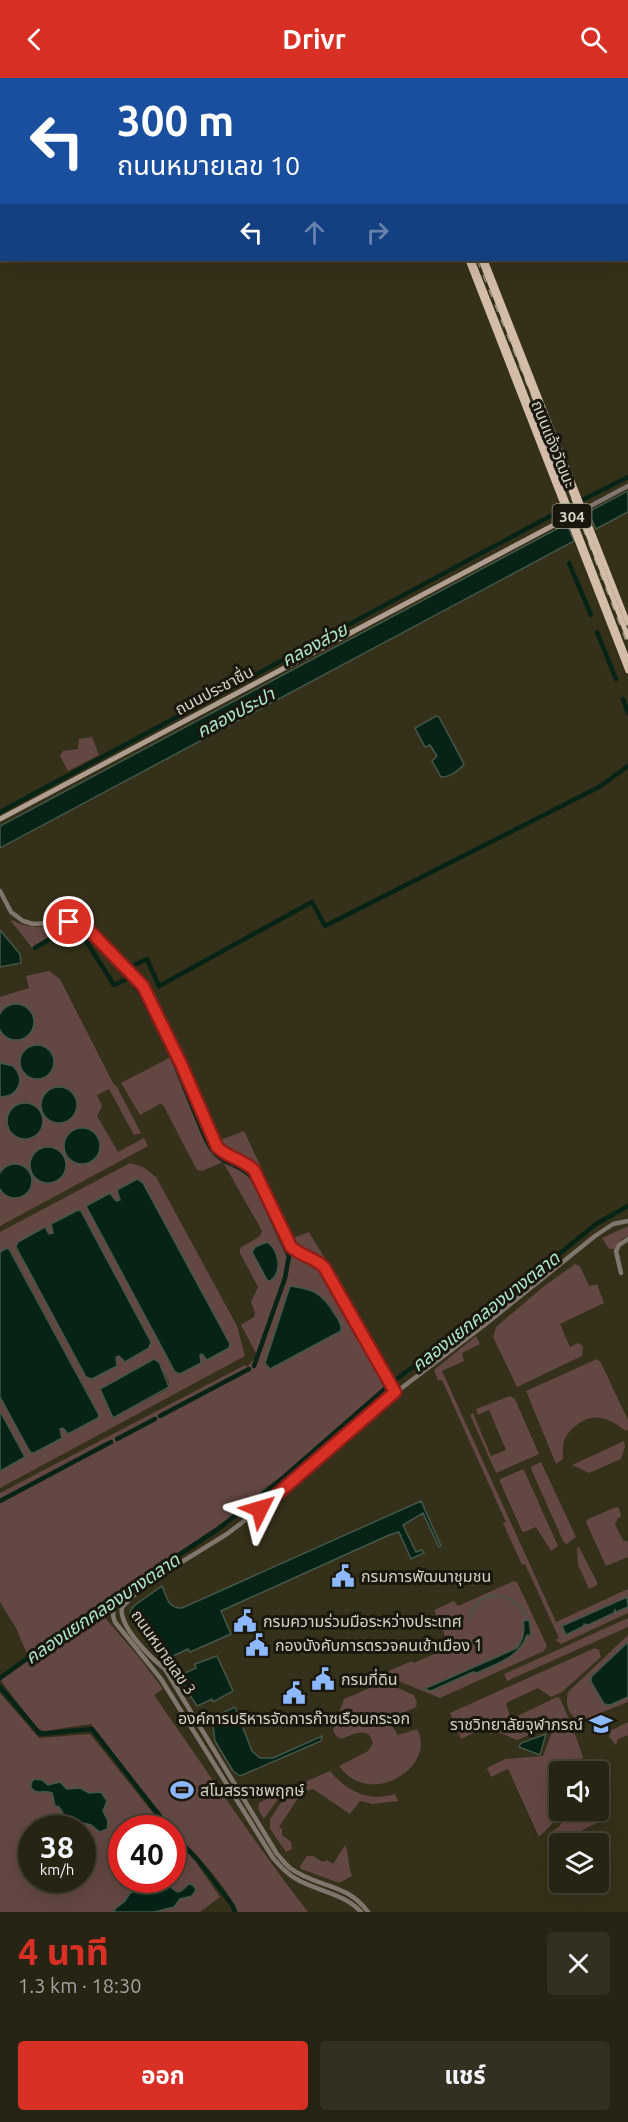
<!DOCTYPE html>
<html lang="th">
<meta charset="utf-8">
<style>
body{margin:0;font-family:Ubuntu,"Noto Sans Thai",sans-serif;background:#343021;color:#f1f3f6;height:100vh;display:flex;flex-direction:column;font-size:22px;white-space:nowrap}
*{box-sizing:border-box;margin:0}
p{font-size:20px;color:#a5a4a0}
.icon{flex:none;width:33px;height:33px;fill:none;stroke:currentColor;stroke-width:2;stroke-linecap:round;stroke-linejoin:round}
.map{position:relative;height:1834px;overflow:hidden}
.side{display:flex;flex-direction:column;background:#282413;flex:1}
.side>*{flex:none}
.hud{position:absolute;left:0px;top:0px;width:628px;height:183px;box-shadow:0 6px 24px #0002,0 0 0 2px #444133;background:#1a4fa0;color:#fff;overflow:hidden}
.controls{position:absolute;left:549px;top:1683px;display:grid;gap:12px}
.controls a{display:grid;place-items:center;width:60px;height:60px;border-radius:6px;background:#282413;box-shadow:0 6px 24px #0002,0 0 0 2px #444133;font-size:30px}
.speed{position:absolute;left:18px;top:1737px;display:flex;gap:12px;font-size:30px;font-weight:700;text-align:center}
.speed>*{display:grid;place-content:center;width:78px;height:78px;border-radius:50%;background:#282413;box-shadow:0 6px 24px #0002,0 0 0 2px #444133;line-height:1}
.speed small{font-size:15px;font-weight:400}
.speed .limit{border:9px solid #d22;background:#fff;color:#111}
.pin{position:absolute;display:grid;place-items:center;width:51px;height:51px;color:#fff;margin:-26px;border:3px solid #fff;border-radius:50%;box-shadow:0 2px 6px #0007}
.me{position:absolute;width:66px;margin:-33px;rotate:50deg;stroke-linejoin:round;filter:drop-shadow(0 0 4px #0008)}
.turn{display:flex;align-items:center;gap:21px;height:126px;padding:0 18px;font-size:27px}
.turn .icon{width:78px;height:78px;stroke-width:2.5}
.turn b{display:block;font-size:42px;line-height:51px}
.lanes{display:flex;align-items:center;height:57px;padding:0 18px;background:#0003;justify-content:center;gap:30px;direction:ltr}
.lanes .off{opacity:.35}
.round{display:grid;place-items:center;flex:none;width:63px;height:63px;border-radius:6px;background:#343021}
.head{display:flex;align-items:center;justify-content:space-between;height:102px;padding:0 18px}
h1{font-size:36px;font-weight:700;line-height:45px;color:#d93025}
.cta{display:flex;gap:12px;margin-top:auto;padding:12px 18px}
.cta a{flex:1;height:69px;border-radius:6px;background:#d93025;color:#fff;font-size:24px;font-weight:700;line-height:69px;text-align:center}
.cta a+a{background:#343021;color:#f1f3f6}
header{display:flex;justify-content:space-between;align-items:center;height:78px;padding:0 18px;background:#d93025;color:#fff;font-size:27px;font-weight:700}
.map>svg:first-child{display:block}
</style>
<header><svg class="icon" aria-label="back" viewBox="0 0 24 24"><path d="M15 5l-7 7 7 7"/></svg>Drivr<svg class="icon" aria-label="search" viewBox="0 0 24 24"><circle cx="10" cy="10" r="6"/><path d="M15 15l6 6"/></svg></header>
<div class="map">
<svg width="628" height="1834" viewBox="0 0 628 1834">
<rect width="100%" height="100%" fill="#353019"/>
<g fill="#634742" fill-rule="evenodd">
<polygon points="92,659 99,677 68,693 60,678 63,673 78,671 79,661"/>
<path d="M 13,842 C 29,853 49,848 67,847 L 68,849 L 32,870 L 11,843 Z"/>
<polygon points="49,893 60,901 114,1007 116,1007 141,1055 134,1057 109,1011 97,1017 102,1028 97,1038 118,1074 144,1060 148,1068 0,1148 0,919 29,910 26,898"/>
<path d="M 171,979 L 185,1016 L 189,1016 C 196,1034 205,1069 221,1080 C 231,1086 242,1086 251,1095 L 286,1168 L 297,1179 L 319,1193 L 339,1222 L 385,1308 L 267,1411 L 235,1436 L 28,1578 L 16,1550 L 0,1524 L 0,1415 L 245,1287 L 247,1289 L 257,1277 L 241,1247 L 254,1239 L 255,1235 L 251,1224 L 258,1209 L 240,1175 L 240,1170 L 260,1158 L 262,1153 L 223,1084 L 202,1093 L 197,1092 L 163,1027 L 160,1026 L 140,1037 L 121,1005 Z"/>
<polygon points="244,1053 262,1091 249,1081 225,1070 220,1062"/>
<path d="M 130,1085 L 143,1089 L 156,1099 L 237,1248 L 245,1278 L 0,1410 L 0,1393 L 25,1379 L 0,1333 L 0,1319 L 30,1374 L 63,1350 L 98,1340 L 99,1336 L 10,1171 L 7,1170 L 0,1174 L 0,1154 ZM 117,1112 L 202,1276 L 199,1277 L 86,1128 L 110,1116 L 117,1123 L 120,1121 ZM 81,1133 L 151,1264 L 149,1270 L 115,1279 L 116,1288 L 45,1150 L 50,1157 ZM 159,1284 L 169,1304 L 168,1311 L 113,1340 Z"/>
<polygon points="628,1148 628,1158 622,1161 614,1171 609,1171 602,1160"/>
<path d="M 309,1154 L 329,1187 C 319,1175 301,1174 293,1160 Z"/>
<polygon points="575,1186 580,1188 589,1208 597,1206 604,1225 560,1246 570,1269 578,1265 583,1268 582,1278 517,1309 493,1259 496,1249 543,1209"/>
<polygon points="476,1258 480,1266 462,1275 464,1283 442,1293 556,1544 628,1511 628,1535 561,1566 555,1562 559,1560 525,1486 522,1487 503,1445 506,1444 500,1431 442,1302 438,1302 434,1292"/>
<path d="M 597,1281 L 601,1285 L 628,1342 L 628,1352 L 626,1353 C 620,1349 613,1343 605,1341 C 591,1336 575,1345 567,1357 C 562,1363 563,1373 563,1381 L 556,1386 L 526,1313 Z"/>
<polygon points="510,1318 515,1321 539,1376 496,1395 470,1337 473,1335 491,1378 506,1372 489,1332 478,1337 476,1331"/>
<polygon points="624,1363 625,1369 621,1381 589,1395 572,1387"/>
<polygon points="541,1384 576,1459 567,1466 564,1465 531,1391 532,1388"/>
<polygon points="521,1392 524,1392 558,1468 551,1473 536,1449 524,1454 522,1453 500,1404 500,1401"/>
<polygon points="616,1429 619,1430 621,1439 618,1440 615,1447 623,1462 628,1464 628,1479 606,1488 586,1444 588,1441"/>
<polygon points="579,1469 597,1504 597,1507 589,1511 578,1487 577,1470"/>
<polygon points="514,1503 517,1504 547,1568 544,1573 440,1620 381,1596 412,1583 414,1585 450,1569 434,1532 454,1523 458,1528"/>
<path d="M 99,1533 L 138,1578 L 163,1611 L 154,1617 C 205,1690 254,1764 308,1834 L 237,1834 C 230,1814 203,1783 187,1768 L 100,1660 L 91,1646 L 45,1653 L 38,1651 L 4,1607 L 1,1602 Z"/>
<polygon points="628,1540 628,1549 507,1603 504,1596"/>
<path d="M 628,1557 L 628,1624 L 583,1642 C 568,1641 565,1626 568,1614 Z"/>
<polygon points="595,1570 599,1572 601,1579 562,1614 551,1619 538,1610 506,1625 510,1638 461,1661 450,1635"/>
<path d="M 384,1604 L 414,1617 L 417,1625 L 416,1629 L 392,1640 L 390,1645 L 398,1657 L 417,1651 C 438,1688 370,1732 339,1688 L 368,1673 L 373,1665 C 368,1647 353,1657 341,1661 L 336,1658 L 333,1652 L 344,1621 Z"/>
<path d="M 0,1615 L 39,1660 L 90,1656 L 165,1750 L 122,1750 L 122,1802 L 172,1802 L 173,1759 L 195,1783 L 220,1819 L 200,1834 L 0,1834 ZM 32,1750 L 82,1750 L 82,1802 L 32,1802 Z"/>
<polygon points="557,1619 560,1620 569,1641 567,1645 550,1649 517,1662 493,1652 491,1656 488,1655 490,1651"/>
<polygon points="628,1644 628,1657 618,1661 616,1667 609,1659 610,1653"/>
<path d="M 567,1651 L 575,1656 L 583,1679 L 577,1693 L 560,1694 C 560,1729 567,1734 539,1759 L 508,1691 L 491,1699 L 487,1690 L 505,1681 L 543,1678 L 552,1654 Z"/>
<path d="M 330,1693 C 348,1714 368,1724 395,1716 L 398,1723 L 373,1726 L 360,1723 L 350,1736 L 313,1711 L 302,1714 L 279,1749 L 282,1751 L 282,1757 L 291,1764 L 292,1771 L 286,1774 L 270,1751 L 270,1741 L 291,1710 Z"/>
<polygon points="285,1711 264,1741 258,1731 259,1725"/>
<polygon points="599,1715 608,1739 554,1767 548,1756 559,1749 569,1733 598,1732"/>
<path d="M 345,1767 C 350,1779 347,1785 352,1798 L 339,1805 L 301,1791 L 300,1788 L 307,1778 L 313,1778 L 323,1784 L 327,1782 L 333,1786 Z"/>
</g>
<g fill="#062316" stroke="#44574a" stroke-width="1.5">
<polygon points="628,413 628,434 596,451 588,434"/>
<polygon points="564,447 568,449 574,463 0,770 0,748"/>
<path d="M 436,638 L 439,639 L 464,686 C 460,692 448,700 441,699 L 432,683 L 437,678 L 430,667 L 425,669 L 415,650 Z"/>
<polygon points="0,852 20,876 21,885 0,889"/>
<circle cx="16" cy="944" r="18"/>
<circle cx="37" cy="984" r="17"/>
<path d="M 0,985 L 13,988 C 26,1001 19,1019 0,1019 Z"/>
<circle cx="59" cy="1027" r="18"/>
<circle cx="25" cy="1043" r="18"/>
<circle cx="82" cy="1068" r="18"/>
<circle cx="48" cy="1087" r="18"/>
<circle cx="15" cy="1103" r="17"/>
<polygon points="137,1101 143,1105 230,1266 229,1270 207,1282 202,1276 200,1277 201,1285 180,1296 175,1294 86,1128 110,1115 116,1123 120,1122 117,1112"/>
<polygon points="78,1132 81,1133 151,1264 149,1270 125,1284 119,1278 116,1279 117,1288 92,1301 86,1299 16,1169 18,1164 45,1149 49,1156 53,1155 51,1146"/>
<path d="M 267,1164 C 279,1172 283,1194 270,1203 L 267,1202 L 252,1174 L 255,1169 Z"/>
<polygon points="7,1170 9,1171 99,1337 98,1340 68,1356 63,1350 60,1351 62,1360 34,1375 30,1374 0,1319 0,1174"/>
<path d="M 290,1208 C 313,1211 322,1215 334,1235 C 338,1241 342,1246 341,1253 L 270,1291 L 265,1285 Z"/>
<polygon points="154,1281 159,1284 169,1309 113,1340 100,1311"/>
<polygon points="0,1333 25,1379 0,1393"/>
<path d="M 421,1423 L 441,1468 L 439,1469 L 423,1435 L 403,1447 L 416,1474 L 422,1472 L 424,1475 L 411,1481 L 399,1454 L 389,1457 L 221,1533 L 231,1556 L 190,1574 L 188,1571 L 167,1581 L 156,1567 L 130,1539 L 130,1533 L 135,1527 L 162,1508 C 167,1519 168,1531 182,1530 Z"/>
<polygon points="627,1519 628,1529 616,1534 615,1532 614,1535 588,1547 584,1546 584,1548 566,1557 562,1548"/>
<path d="M 529,1542 L 531,1557 L 527,1557 C 519,1580 497,1585 477,1595 L 473,1594 L 431,1613 L 424,1611 L 517,1570 C 523,1562 525,1553 523,1543 Z"/>
<polygon points="628,1564 628,1619 610,1627 604,1626 591,1604 591,1599"/>
<polygon points="217,1578 233,1613 213,1624 212,1621 197,1628 178,1598 196,1590 195,1586"/>
<polygon points="235,1629 252,1673 260,1680 273,1680 322,1658 321,1663 240,1698 233,1693 215,1663 213,1648 221,1638 220,1636"/>
<polygon points="546,1656 540,1677 519,1669 521,1665"/>
<path d="M 34,1701 L 42,1702 L 48,1707 L 60,1704 L 67,1711 L 80,1710 L 89,1715 L 101,1714 L 107,1723 L 103,1733 L 108,1743 L 107,1751 L 100,1754 L 91,1747 L 84,1745 L 75,1750 L 56,1750 L 61,1747 L 63,1735 L 59,1729 L 55,1728 L 52,1715 C 44,1711 38,1718 31,1710 L 31,1705 Z"/>
<polygon points="145,1802 158,1802 161,1805 169,1808 177,1814 181,1813 189,1806 193,1807 196,1812 192,1818 180,1821 174,1829 154,1834 113,1834 116,1830 125,1823 130,1815 143,1810"/>
</g>
<g fill="none" stroke-linecap="round" stroke-linejoin="round">
<path stroke="#44574a" stroke-width="1.5" d="M 471,1540 C 477,1507 516,1512 528,1542"/>
<g stroke="#062316" stroke-width="4.5">
<polyline points="320,2 322,0"/>
<polyline points="569,485 591,537"/>
<polyline points="597,554 616,601"/>
<polyline points="623,621 628,635"/>
<polyline points="0,734 558,434 628,399"/>
<path d="M 35,870 L 68,850 L 81,855 L 114,907 L 129,900 L 139,913 L 151,937 L 154,939 C 170,971 182,1004 196,1038 C 201,1049 205,1062 212,1072 C 223,1087 242,1086 253,1101 L 289,1178 L 285,1200 L 254,1288"/>
<polyline points="136,886 147,881 159,908 312,824 325,848 599,709 628,688"/>
<polyline points="160,1338 249,1291"/>
<polyline points="117,1361 155,1341"/>
<polyline points="0,1423 111,1364"/>
<polyline points="0,1600 97,1530 217,1452 284,1399 395,1302 478,1242 596,1146 628,1128"/>
<polyline points="0,1609 40,1656 92,1651 169,1750"/>
<polyline points="172,1755 198,1782 233,1828 235,1834"/>
</g>
<g stroke="#81766d" stroke-width="4.5">
<polyline points="583,432 628,408"/>
<path d="M 0,813 L 11,834 L 23,843 L 33,846 L 69,844 L 86,850 L 134,898 L 150,920 L 217,1069 L 226,1077 L 249,1087 L 254,1092 L 291,1169 C 302,1177 315,1180 324,1189 L 395,1315"/>
<polyline points="621,1195 616,1173 619,1167 628,1161"/>
<path d="M 135,1516 L 122,1529 C 118,1548 151,1580 165,1591 L 277,1776 C 281,1780 285,1786 290,1790 C 317,1810 346,1804 368,1834"/>
<path d="M 361,1834 C 345,1816 318,1813 298,1802 C 288,1797 281,1789 273,1780 L 161,1601 L 115,1544 C 110,1532 115,1527 125,1519 L 227,1456 L 260,1431 L 395,1315 L 483,1248 L 595,1158 L 613,1146 L 628,1143"/>
</g>
<polyline stroke="#af9e8f" stroke-width="5" points="0,741 569,439"/>
<g stroke="#d3bda9" stroke-width="5">
<polyline points="400,0 400,2"/>
<polyline points="412,0 412,2"/>
<polyline points="468,182 628,593"/>
<polyline points="472,182 516,293"/>
<polyline points="481,182 523,289"/>
<polyline points="485,182 628,545"/>
</g>
<g stroke="#959180" stroke-width="1.5" stroke-dasharray="8 8" stroke-linecap="butt">
<polyline points="407,0 408,2"/>
<polyline points="417,0 418,2"/>
<polyline points="477,182 546,353 628,568"/>
</g>
<g stroke="#d3bda9" stroke-width="5">
<polyline points="523,289 628,559"/>
<polyline points="516,293 628,583"/>
</g>
</g>
<g fill="none" stroke-linecap="round" stroke-linejoin="round">
<g stroke="#8d1f18" stroke-width="15">
<path id="route" d="M 69,844 L 89,852 L 143,908 L 182,988 L 217,1069 C 228,1080 243,1081 254,1092 L 291,1169 C 301,1178 315,1180 324,1189 L 395,1314 L 260,1431"/>
</g>
<use href="#route" stroke="#d93025" stroke-width="10"/>
</g>
<defs>
<g id="civic-bare" transform="scale(1.8)"><path d="M-.6-6.5H3V-4.5H.6V-3L4-1V1h2V6H-6V1h2V-1L-.6-3ZM-1.2 2.5V6h2.4V2.5Z" fill="#8db9fc" stroke="#1a180e" stroke-width="2.5" paint-order="stroke"/></g>
<g id="university-bare" transform="scale(1.8)"><path d="M0-5L7-2L0 1L-7-2ZM-4 1L0 2.5L4 1V4Q0 6-4 4Z" fill="#8db9fc" stroke="#1a180e" stroke-width="2.5" paint-order="stroke"/></g>
<g id="stadium-bare" transform="scale(1.8)"><path d="M0-5a6.5 5 0 1 0 0 10a6.5 5 0 1 0 0-10ZM-3.5-1.8h7v3.6h-7Z" fill="#8db9fc" stroke="#1a180e" stroke-width="2.5" paint-order="stroke"/></g>
</defs>
<g fill-rule="evenodd">
<use href="#civic-bare" x="343" y="1498"/>
<use href="#civic-bare" x="245" y="1543"/>
<use href="#civic-bare" x="257" y="1567"/>
<use href="#civic-bare" x="323" y="1601"/>
<use href="#civic-bare" x="294" y="1615"/>
<use href="#university-bare" x="601" y="1646"/>
<use href="#stadium-bare" x="182" y="1712"/>
</g>
<g text-anchor="middle" dominant-baseline="central" stroke-width="6" stroke-linejoin="round" paint-order="stroke">
<rect fill="#1a180e" stroke="#9c9a8d" stroke-width="1.5" x="552.5" y="426" width="39" height="24" rx="4.5"/>
<g font-size="15" font-weight="bold" fill="#d4d1c3">
<text x="572" y="438">304</text>
</g>
<g font-size="16" fill="#d4d1c3" stroke="#1a180e">
<text transform="translate(554 366) rotate(68)">ถนนแจ้งวัฒนะ</text>
<text transform="translate(214 612) rotate(-28)">ถนนประชาชื่น</text>
<text transform="translate(164 1574) rotate(55)">ถนนหมายเลข 3</text>
</g>
<g font-size="16" fill="#d4d1c3" stroke="#1a180e" text-anchor="start">
<text x="361" y="1498">กรมการพัฒนาชุมชน</text>
<text x="263" y="1543">กรมความร่วมมือระหว่างประเทศ</text>
<text x="275" y="1567">กองบังคับการตรวจคนเข้าเมือง 1</text>
<text x="341" y="1601">กรมที่ดิน</text>
<text x="294" y="1640" text-anchor="middle">องค์การบริหารจัดการก๊าซเรือนกระจก</text>
<text x="583" y="1646" text-anchor="end">ราชวิทยาลัยจุฬาภรณ์</text>
<text x="200" y="1712">สโมสรราชพฤกษ์</text>
</g>
<g font-size="18" font-style="italic" fill="#ade7c8" stroke="#1a180e">
<text transform="translate(314 566) rotate(-28)">คลองส่วย</text>
<text transform="translate(235 634) rotate(-28)">คลองประปา</text>
<text transform="translate(485 1233) rotate(-38)">คลองแยกคลองบางตลาด</text>
<text transform="translate(102 1530) rotate(-34)">คลองแยกคลองบางตลาด</text>
</g>
</g>
</svg>
<div class="controls">
<a><svg class="icon" aria-label="sound" viewBox="0 0 24 24"><path d="M4 9h4l5-4v14l-5-4H4zM17 9q2 3 0 6"/></svg></a>
<a><svg class="icon" aria-label="layers" viewBox="0 0 24 24"><path d="M12 4l9 5-9 5-9-5zM3 14l9 5 9-5"/></svg></a>
</div>
<div class="speed"><div>38<small>km/h</small></div><div class="limit">40</div></div>
<div class="pin" style="left:69px;top:844px;background:#d93025"><svg class="icon" aria-label="arrive" viewBox="0 0 24 24"><path d="M6 21V4h12l-3 4 3 4H6"/></svg></div>
<svg class="me" style="left:260px;top:1431px" viewBox="-20 -20 40 40"><path d="M0-17L14 15 0 8-14 15z" fill="#d93025" stroke="#fff" stroke-width="4"/></svg>
<div class="hud">
<div class="turn"><svg class="icon" aria-label="left" viewBox="0 0 24 24"><path d="M17 20v-9H6M10 6l-5 5 5 5"/></svg><div><b>300 m</b>ถนนหมายเลข 10</div></div>
<div class="lanes"><svg class="icon" aria-label="left" viewBox="0 0 24 24"><path d="M17 20v-9H6M10 6l-5 5 5 5"/></svg><svg class="icon off" aria-label="ahead" viewBox="0 0 24 24"><path d="M12 20V5M6 11l6-6 6 6"/></svg><svg class="icon off" aria-label="right" viewBox="0 0 24 24"><path d="M7 20v-9h11M14 6l5 5-5 5"/></svg></div>
</div>
</div>
<section class="side">
<div class="head"><div><h1>4 นาที</h1><p>1.3 km · 18:30</p></div><a class="round"><svg class="icon" aria-label="close" viewBox="0 0 24 24"><path d="M6 6l12 12M18 6L6 18"/></svg></a></div>
<div class="cta"><a>ออก</a><a>แชร์</a></div>
</section>
